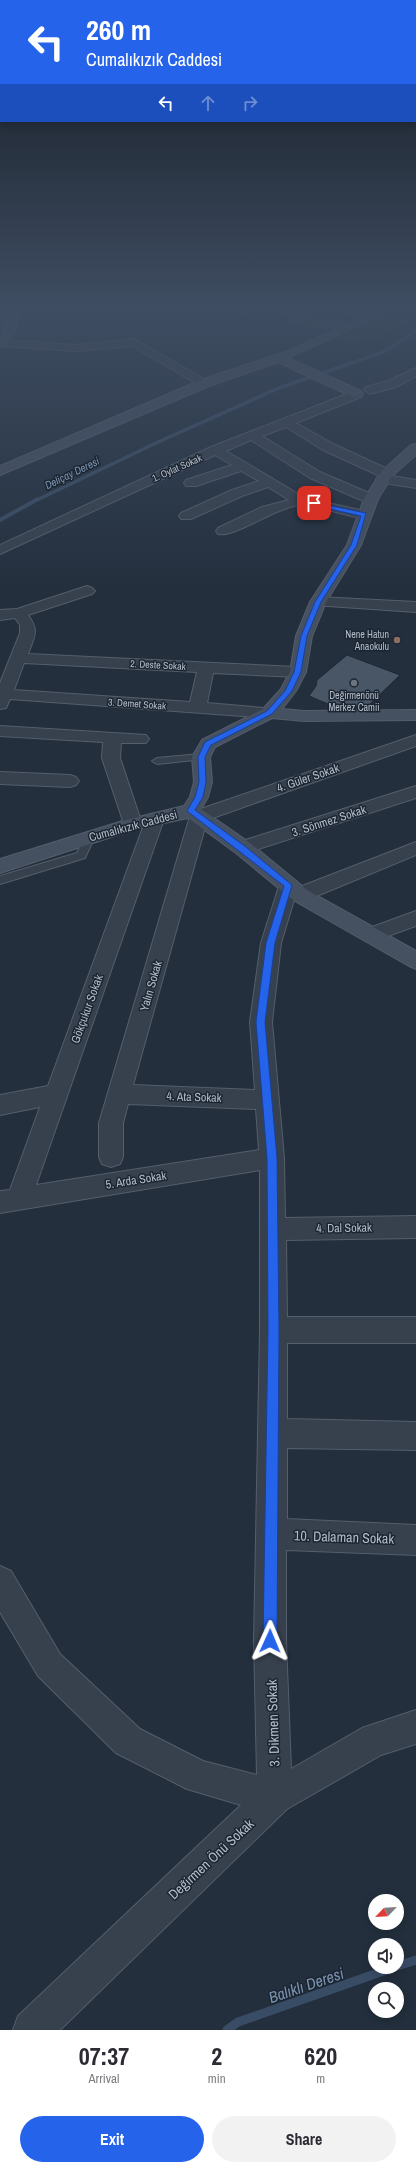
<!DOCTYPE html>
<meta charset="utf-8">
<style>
body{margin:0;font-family:"Archivo Narrow",sans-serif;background:#f2f2f3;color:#2b2b33;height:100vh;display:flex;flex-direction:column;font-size:15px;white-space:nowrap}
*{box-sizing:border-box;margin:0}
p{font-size:13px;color:#7c7c81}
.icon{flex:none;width:22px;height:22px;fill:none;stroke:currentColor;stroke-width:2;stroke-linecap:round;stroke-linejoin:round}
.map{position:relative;height:2030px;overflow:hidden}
.details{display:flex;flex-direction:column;background:#fff;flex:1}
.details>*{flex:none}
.banner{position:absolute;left:0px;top:0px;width:416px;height:122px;box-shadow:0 2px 10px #0003;background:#2563eb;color:#fff;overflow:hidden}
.needle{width:26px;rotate:245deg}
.fabs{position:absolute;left:368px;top:1894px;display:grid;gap:8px}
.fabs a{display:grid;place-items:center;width:36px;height:36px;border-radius:50%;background:#fff;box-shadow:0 2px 10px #0003;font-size:20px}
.pin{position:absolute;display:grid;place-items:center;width:34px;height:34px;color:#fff;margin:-17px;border-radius:8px;box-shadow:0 2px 6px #0006}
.me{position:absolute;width:44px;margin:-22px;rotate:1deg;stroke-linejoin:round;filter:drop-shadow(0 0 3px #0008)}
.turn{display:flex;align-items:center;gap:14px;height:84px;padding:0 20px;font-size:18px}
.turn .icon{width:52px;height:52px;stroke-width:2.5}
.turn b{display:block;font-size:28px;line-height:34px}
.lanes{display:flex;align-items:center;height:38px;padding:0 20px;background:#0003;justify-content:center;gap:20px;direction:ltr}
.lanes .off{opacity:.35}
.eta{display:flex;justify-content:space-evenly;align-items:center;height:68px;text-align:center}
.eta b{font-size:24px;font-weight:700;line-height:28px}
.action{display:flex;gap:8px;margin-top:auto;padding:8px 20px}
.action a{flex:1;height:46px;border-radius:24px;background:#2563eb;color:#fff;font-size:16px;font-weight:700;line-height:46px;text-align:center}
.action a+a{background:#f2f2f3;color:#2b2b33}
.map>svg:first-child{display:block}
</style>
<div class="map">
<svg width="416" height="2030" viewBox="0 0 416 2030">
<rect width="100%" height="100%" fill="#232f3d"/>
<path fill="#253b3e" d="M 402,307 L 416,307 L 416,318 C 380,334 374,348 332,340 Z"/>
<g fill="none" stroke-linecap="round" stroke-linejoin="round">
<polyline stroke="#394c66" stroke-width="3.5" points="37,500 156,443 279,388 386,351 416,330"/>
<polyline stroke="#394c66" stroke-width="4" points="0,520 38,499"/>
<g stroke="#394c66" stroke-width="9">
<polyline points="397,1966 416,1960"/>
<polyline points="227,2030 238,2022 395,1967"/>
</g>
</g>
<polygon fill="#495666" stroke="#1e2834" points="347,655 400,675 368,706 335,707 309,696 316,686 317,680"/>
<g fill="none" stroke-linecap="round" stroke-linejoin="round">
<g stroke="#555e6b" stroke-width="2">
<g id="lane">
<polygon points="201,754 206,757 204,759 157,764 152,761 157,758"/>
<polygon points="89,835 94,838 85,858 0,884 0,876 77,853 85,836"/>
</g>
</g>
<g stroke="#555e6b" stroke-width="2">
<g id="street">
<polygon points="235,307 245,307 250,313 249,315 241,315"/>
<polygon points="271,307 283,307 319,322 331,319 351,325 352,327 347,330 331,325 314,327 291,319"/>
<polygon points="338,307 352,307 375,314 376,316 371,319 339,309"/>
<polygon points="13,318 17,319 18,321 17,323 0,326 0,320"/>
<polygon points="134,339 211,383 209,386 201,386 132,346 77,351 0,346 0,340 77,345"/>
<polygon points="416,368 416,376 396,387 370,394 364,390 366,387 388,381"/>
<path d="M 357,390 L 361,391 L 363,394 L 361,397 L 296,423 L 333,444 L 392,471 L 394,474 L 392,476 L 416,480 L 416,488 L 378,482 L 376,479 L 380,476 L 323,450 L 286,427 L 262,436 L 320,472 L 376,496 L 378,499 L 376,502 L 366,502 L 310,478 L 251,440 L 226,451 L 305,498 L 369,512 L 371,515 L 369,518 L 364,519 C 349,516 314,505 301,505 C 277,506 235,538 218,534 L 216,531 L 218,528 L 262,507 L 289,500 L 268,487 L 242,496 L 191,519 L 181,519 L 179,516 L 181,513 L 232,490 L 259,481 L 241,471 L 196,486 L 186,486 L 184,483 L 186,480 L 232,465 L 215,455 L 0,554 L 0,545 L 211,447 Z"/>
<path d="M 87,586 L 92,588 L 95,591 L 92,594 L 28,615 C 40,631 34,637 28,654 L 298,667 L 304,669 L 306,672 L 304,675 L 298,677 L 213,673 L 207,703 L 275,709 L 278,713 L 275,717 L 269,718 L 10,699 L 6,708 L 0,709 L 0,683 L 20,633 L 20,625 L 15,618 L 0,620 L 0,610 L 17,609 ZM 24,663 L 197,672 L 190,702 L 14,690 Z"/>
<polygon points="318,597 416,602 416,612 313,605 310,602 313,599"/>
<polygon points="0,726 146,735 149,739 146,743 121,743 120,758 142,824 140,828 133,830 126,828 124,824 102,758 103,742 0,736"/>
<polygon points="416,735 416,746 207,820 133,1085 255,1090 250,1022 261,943 281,880 288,878 295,880 298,885 297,888 416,842 416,855 307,900 300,902 294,900 281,943 272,1022 284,1158 285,1218 416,1216 416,1238 286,1240 287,1317 416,1317 416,1343 287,1343 287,1419 416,1422 416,1450 287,1448 287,1519 416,1525 416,1555 286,1550 286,1641 291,1769 362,1728 416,1710 416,1744 381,1755 287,1809 60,2030 13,2030 18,2016 241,1805 187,1789 116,1753 38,1676 0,1612 0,1566 11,1571 60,1654 140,1729 203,1761 257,1775 254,1641 260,1330 260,1170 0,1213 0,1191 10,1190 40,1107 0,1115 0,1095 48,1086 146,819 148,815 155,813 162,815 164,819 36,1185 259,1150 256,1109 128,1104 123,1123 123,1157 120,1164 111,1167 102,1164 99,1157 99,1123 190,816 192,812"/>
<polygon points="0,772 70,775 76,777 79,781 76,785 70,787 0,784"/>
<polygon points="416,786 416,798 243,854 236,853 233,848 236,843"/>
<polygon points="416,911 416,926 371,942 364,940 361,935 364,930"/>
</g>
</g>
<g stroke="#555e6b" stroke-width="2">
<g id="secondary">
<path d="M 11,307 L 21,307 C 19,317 13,344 3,346 L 0,346 C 0,332 8,320 11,307 Z"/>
<polygon points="385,307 398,307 288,358 361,391 363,394 361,397 353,397 278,362 209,386 0,475 0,466 201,380 288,351"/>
<polygon points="416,444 416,455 392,476 378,499 361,545 326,602 312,636 306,672 296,691 282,709 304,711 416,710 416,720 304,721 272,718 215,747 210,757 212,782 208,797 201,809 250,843 307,890 416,951 416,969 409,966 293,900 236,853 188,818 136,829 0,873 0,859 126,820 184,806 190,797 194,782 192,757 202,740 263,709 281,689 290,672 296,636 310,602 347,545 364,499 382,471 411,445"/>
</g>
</g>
<polyline stroke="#43585b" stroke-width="1.5" stroke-dasharray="1.5 1.5" stroke-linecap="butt" points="407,310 415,307"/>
<use href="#lane" fill="#37414d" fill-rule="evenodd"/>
<use href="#street" fill="#37414d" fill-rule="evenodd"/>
<use href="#secondary" fill="#455060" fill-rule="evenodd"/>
</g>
<linearGradient id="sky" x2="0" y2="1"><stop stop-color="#131a22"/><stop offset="0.52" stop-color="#3f4d62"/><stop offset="1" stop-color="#3f4d62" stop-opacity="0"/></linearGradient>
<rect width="416" height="591" fill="url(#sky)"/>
<polygon fill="#2563eb" stroke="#184099" points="312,502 366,513 357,545 321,602 307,636 301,672 292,691 272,714 211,745 205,757 206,782 203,797 195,810 246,847 292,885 275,943 265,1022 277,1158 279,1330 277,1641 275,1645 270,1647 265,1645 263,1641 268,1330 267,1158 256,1022 266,943 284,886 187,811 195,797 199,782 198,757 205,742 267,711 285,691 294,672 301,636 315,602 351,545 361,516 312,505"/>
<circle fill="#8d6e63" stroke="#1c2632" stroke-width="1.5" cx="397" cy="640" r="4"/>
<circle fill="#6b7280" stroke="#1c2632" stroke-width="1.5" cx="354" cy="683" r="4"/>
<g text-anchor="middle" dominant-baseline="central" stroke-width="3" stroke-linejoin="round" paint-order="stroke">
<g font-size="10" fill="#b3bbc8" stroke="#1c2632">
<text transform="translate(177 468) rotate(-24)">1. Oylat Sokak</text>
<text transform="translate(158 665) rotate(3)">2. Deste Sokak</text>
<text transform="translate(137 704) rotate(4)">3. Demet Sokak</text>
</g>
<g font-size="10" fill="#b3bbc8" stroke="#1c2632" text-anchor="end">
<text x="389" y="634">Nene Hatun<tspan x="389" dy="12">Anaokulu</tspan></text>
<text x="354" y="695" text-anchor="middle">Değirmenönü<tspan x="354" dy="12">Merkez Camii</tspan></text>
</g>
<g font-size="11" font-style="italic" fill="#7b92b0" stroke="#1c2632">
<text transform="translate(72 473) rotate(-26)">Deliçay Deresi</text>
</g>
<g font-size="12" fill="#b3bbc8" stroke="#1c2632">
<text transform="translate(308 778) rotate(-19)">4. Güler Sokak</text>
<text transform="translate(329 821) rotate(-18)">3. Sönmez Sokak</text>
<text transform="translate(133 826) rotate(-15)">Cumalıkızık Caddesi</text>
<text transform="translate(151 986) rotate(-74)">Yalın Sokak</text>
<text transform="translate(87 1009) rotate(-70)">Gökçukur Sokak</text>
<text transform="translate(194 1097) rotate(2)">4. Ata Sokak</text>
<text transform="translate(136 1180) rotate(-9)">5. Arda Sokak</text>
<text transform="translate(344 1228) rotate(-1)">4. Dal Sokak</text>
</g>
<g font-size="14" fill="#b3bbc8" stroke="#1c2632">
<text transform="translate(344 1537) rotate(2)">10. Dalaman Sokak</text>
<text transform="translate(273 1723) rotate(-92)">3. Dikmen Sokak</text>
<text transform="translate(211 1859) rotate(-43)">Değirmen Önü Sokak</text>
</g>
<g font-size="16" font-style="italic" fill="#7b92b0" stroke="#1c2632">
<text transform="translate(306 1985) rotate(-19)">Balıklı Deresi</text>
</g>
</g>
</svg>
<div class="fabs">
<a><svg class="needle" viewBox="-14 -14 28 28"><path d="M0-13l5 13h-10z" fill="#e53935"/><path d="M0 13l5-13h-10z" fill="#7c7c81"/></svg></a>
<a><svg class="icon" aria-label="sound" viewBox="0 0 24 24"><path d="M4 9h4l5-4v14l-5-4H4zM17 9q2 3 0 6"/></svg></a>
<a><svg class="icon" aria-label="search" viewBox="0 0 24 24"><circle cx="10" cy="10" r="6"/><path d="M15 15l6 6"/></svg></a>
</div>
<div class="pin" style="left:314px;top:503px;background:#d93025"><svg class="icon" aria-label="arrive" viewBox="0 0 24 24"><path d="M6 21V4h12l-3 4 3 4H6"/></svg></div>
<svg class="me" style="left:270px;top:1641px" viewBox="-20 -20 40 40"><path d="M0-17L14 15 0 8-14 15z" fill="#2563eb" stroke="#fff" stroke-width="4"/></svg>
<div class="banner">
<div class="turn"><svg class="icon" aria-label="left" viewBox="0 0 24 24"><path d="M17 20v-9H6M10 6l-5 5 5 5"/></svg><div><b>260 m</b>Cumalıkızık Caddesi</div></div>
<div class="lanes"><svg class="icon" aria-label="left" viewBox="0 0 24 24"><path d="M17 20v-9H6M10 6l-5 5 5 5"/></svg><svg class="icon off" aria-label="ahead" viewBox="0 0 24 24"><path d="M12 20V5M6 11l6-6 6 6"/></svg><svg class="icon off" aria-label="right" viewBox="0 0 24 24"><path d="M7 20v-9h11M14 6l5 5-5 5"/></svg></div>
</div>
</div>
<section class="details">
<div class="eta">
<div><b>07:37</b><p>Arrival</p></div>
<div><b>2</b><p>min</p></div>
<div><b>620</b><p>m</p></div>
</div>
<div class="action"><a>Exit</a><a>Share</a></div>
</section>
